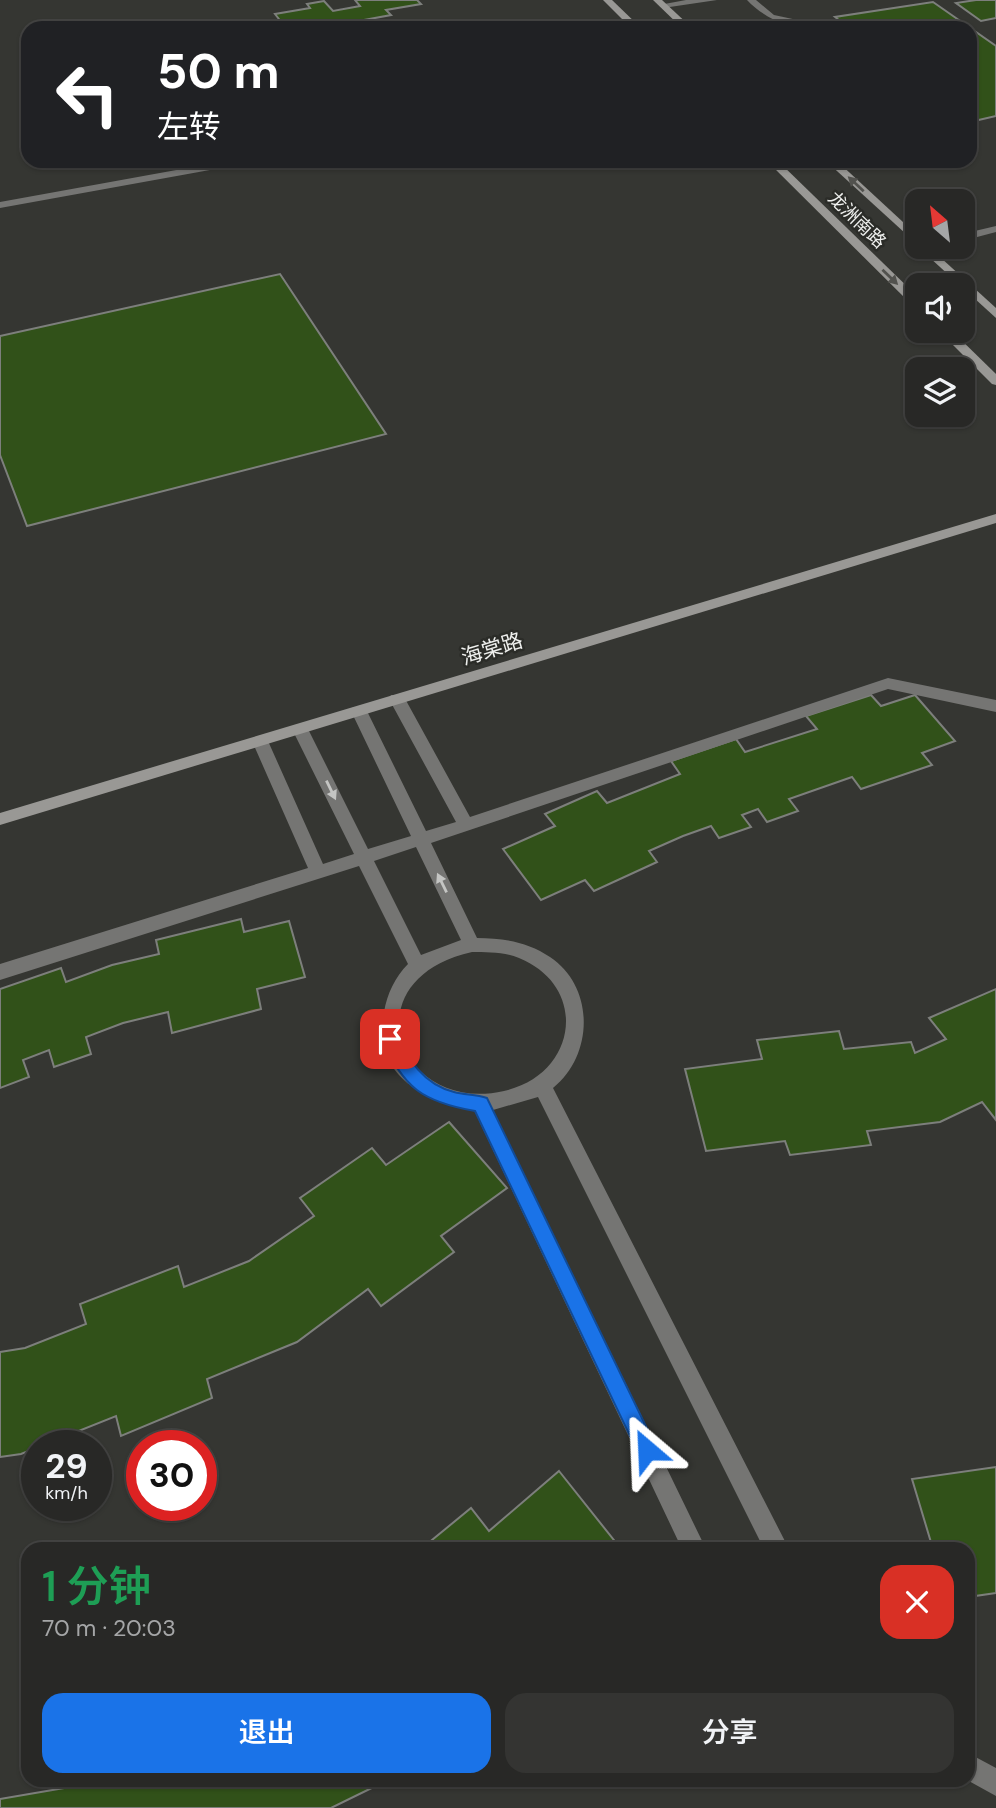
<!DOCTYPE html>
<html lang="zh">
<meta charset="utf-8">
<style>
body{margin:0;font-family:"DM Sans","Noto Sans SC",sans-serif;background:#343432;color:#f1f3f6;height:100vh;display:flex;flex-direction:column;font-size:26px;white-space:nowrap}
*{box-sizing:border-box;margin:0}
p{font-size:23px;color:#a5a6a7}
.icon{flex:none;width:38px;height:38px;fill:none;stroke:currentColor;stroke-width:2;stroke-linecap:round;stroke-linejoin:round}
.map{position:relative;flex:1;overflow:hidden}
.details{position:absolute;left:21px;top:1542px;width:954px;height:245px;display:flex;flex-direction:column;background:#282826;border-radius:21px;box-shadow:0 2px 5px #0004,0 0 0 2px #444443}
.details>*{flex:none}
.top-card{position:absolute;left:21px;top:21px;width:956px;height:147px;border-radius:21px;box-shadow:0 2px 5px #0004,0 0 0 2px #444443;background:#202124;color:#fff;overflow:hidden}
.needle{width:46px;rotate:332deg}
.fabs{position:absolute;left:905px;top:189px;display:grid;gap:14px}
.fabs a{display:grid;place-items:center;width:70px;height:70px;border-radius:14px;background:#282826;box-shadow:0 2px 5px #0004,0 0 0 2px #444443;font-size:35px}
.speed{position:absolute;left:21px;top:1430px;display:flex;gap:14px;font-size:35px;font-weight:700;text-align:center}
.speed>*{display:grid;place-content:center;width:91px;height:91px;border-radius:50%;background:#282826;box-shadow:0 2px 5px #0004,0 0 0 2px #444443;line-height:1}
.speed small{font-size:18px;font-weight:400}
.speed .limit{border:10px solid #d22;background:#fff;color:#111}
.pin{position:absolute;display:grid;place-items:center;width:60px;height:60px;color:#fff;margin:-30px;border-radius:14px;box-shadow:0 4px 10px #0006}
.me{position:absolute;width:77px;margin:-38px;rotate:334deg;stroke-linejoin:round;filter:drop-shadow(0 0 5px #0008)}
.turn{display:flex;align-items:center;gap:24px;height:147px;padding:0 21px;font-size:32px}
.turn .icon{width:91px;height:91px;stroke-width:2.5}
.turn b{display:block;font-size:49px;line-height:60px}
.round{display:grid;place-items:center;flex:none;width:74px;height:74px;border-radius:21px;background:#343432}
.overview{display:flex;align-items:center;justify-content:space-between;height:119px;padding:0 21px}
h1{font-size:42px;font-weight:600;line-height:52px;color:#1e9e55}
.button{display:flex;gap:14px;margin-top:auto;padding:14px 21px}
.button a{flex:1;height:80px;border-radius:21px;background:#1a73e8;color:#fff;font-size:28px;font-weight:600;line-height:80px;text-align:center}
.button a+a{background:#343432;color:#f1f3f6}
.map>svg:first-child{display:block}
</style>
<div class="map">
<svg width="996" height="1808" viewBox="0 0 996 1808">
<rect width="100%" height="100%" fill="#353632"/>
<g fill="#315119" stroke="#7d7f7c" stroke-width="2">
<polygon points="355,0 417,0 421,4 386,10 391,15 326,27 321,21 286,28 275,14 310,8 307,4 324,1 333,11 360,6"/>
<polygon points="976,0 996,0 996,18 981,21 956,3"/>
<polygon points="933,2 996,46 996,116 970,122 970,28 849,28 835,17"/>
<polygon points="280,274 386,434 27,526 0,455 0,336"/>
<polygon points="871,695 881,706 915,695 955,741 922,753 932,765 861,789 852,777 789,799 798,811 767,822 758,809 742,815 751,827 719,838 711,826 683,836 649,851 657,862 594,891 585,880 541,900 503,849 555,826 545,814 597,791 607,803 680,774 671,761 736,739 745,752 817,729 806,716"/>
<polygon points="241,919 244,932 289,921 305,977 257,989 261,1009 172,1033 168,1012 123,1023 86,1037 91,1054 54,1067 49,1050 23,1060 29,1077 0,1088 0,989 61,968 66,982 112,965 159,954 156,940"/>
<polygon points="996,989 996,1120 982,1102 940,1122 867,1131 871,1145 790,1155 785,1141 706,1151 685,1069 762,1059 757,1040 839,1031 844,1049 911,1042 915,1053 946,1039 929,1018"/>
<polygon points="449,1122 507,1188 441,1236 454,1252 381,1306 368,1289 297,1342 207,1379 212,1398 121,1436 116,1416 21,1454 0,1457 0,1352 25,1348 86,1324 80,1304 178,1266 184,1287 249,1261 314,1216 300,1198 372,1148 386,1165"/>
<polygon points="996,1467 996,1593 968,1597 968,1549 933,1549 912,1479"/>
<polygon points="559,1471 621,1549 421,1549 471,1508 489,1531"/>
<polygon points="84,1780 388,1780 331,1808 0,1808 0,1799 70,1787"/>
</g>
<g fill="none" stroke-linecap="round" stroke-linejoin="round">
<g fill="#757573" fill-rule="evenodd">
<path d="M 747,0 L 756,0 L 774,15 L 802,21 L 810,28 C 786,28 763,17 747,0 Z"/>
<polygon points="996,226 996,232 962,241 962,234"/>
</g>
<g fill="#757573" fill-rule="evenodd">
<polygon points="686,0 717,0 663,8 659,5"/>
<polygon points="226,161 248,161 243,164 0,208 0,202"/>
<path d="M 888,678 L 996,700 L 996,712 L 888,689 L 431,843 L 477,938 C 503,938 528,942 550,957 C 595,987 594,1055 553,1088 L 789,1549 L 764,1549 L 538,1097 L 493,1110 L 706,1549 L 682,1549 L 474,1110 C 422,1101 371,1073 384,1012 C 387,994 395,977 408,964 L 359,866 L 0,980 L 0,964 L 308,868 L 252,741 L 254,737 L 266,737 L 268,741 L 323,864 L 354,854 L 292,729 L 294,725 L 306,725 L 368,849 L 411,836 L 351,711 L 353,707 L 365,707 L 426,831 L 456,822 L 389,699 L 391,695 L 403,695 L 470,817 ZM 416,847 L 461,940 L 421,955 L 374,861 ZM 472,952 C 487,952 505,952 519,958 C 590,987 577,1075 504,1091 C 398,1115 348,980 472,952 Z"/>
<polygon points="968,1753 996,1768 996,1796 967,1780"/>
</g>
<g fill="#999895" fill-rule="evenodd">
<polygon points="603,0 612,0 641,28 631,28"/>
<polygon points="653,0 662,0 692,28 682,28"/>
<polygon points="767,161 778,161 917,296 917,307 913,306"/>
<polygon points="826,161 837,161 917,235 917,244"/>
<polygon points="918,247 929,247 996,308 996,318"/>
<polygon points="939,331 952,331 996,374 996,385 992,384"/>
<polygon points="996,514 996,523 0,825 0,813"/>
</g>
</g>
<defs><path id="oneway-solid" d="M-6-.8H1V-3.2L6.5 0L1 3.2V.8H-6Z" transform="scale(1.75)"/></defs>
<g fill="#52524e">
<use href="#oneway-solid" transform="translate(856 184) rotate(-137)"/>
<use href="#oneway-solid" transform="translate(890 277) rotate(44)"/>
</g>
<g fill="#c4c5c3">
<use href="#oneway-solid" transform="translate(331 790) rotate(64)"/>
<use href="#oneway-solid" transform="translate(442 883) rotate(-116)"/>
</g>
<path fill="#1a73e8" stroke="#114b97" stroke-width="2" d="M 390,1032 L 396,1034 C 409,1060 423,1084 454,1092 C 465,1095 476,1094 487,1098 L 654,1443 L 657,1450 L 654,1457 L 647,1460 L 640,1457 L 475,1111 C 423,1102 403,1088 382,1039 L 384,1034 Z"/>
<g text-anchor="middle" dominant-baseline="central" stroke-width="5" stroke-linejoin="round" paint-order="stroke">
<g font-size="18" fill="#eff0ee" stroke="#2b2c28">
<text transform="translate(857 220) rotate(44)">龙洲南路</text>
</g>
<g font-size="21" fill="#eff0ee" stroke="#2b2c28">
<text transform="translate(492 649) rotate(-17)">海棠路</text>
</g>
</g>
</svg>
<div class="fabs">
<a><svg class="needle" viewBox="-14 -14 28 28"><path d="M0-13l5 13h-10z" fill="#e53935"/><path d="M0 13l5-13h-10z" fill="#a5a6a7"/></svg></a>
<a><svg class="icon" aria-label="sound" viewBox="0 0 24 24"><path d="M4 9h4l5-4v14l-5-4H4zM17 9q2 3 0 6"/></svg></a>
<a><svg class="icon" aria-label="layers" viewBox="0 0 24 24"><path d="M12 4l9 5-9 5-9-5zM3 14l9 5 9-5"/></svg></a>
</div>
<div class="speed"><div>29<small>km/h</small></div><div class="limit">30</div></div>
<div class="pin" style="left:390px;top:1039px;background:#d93025"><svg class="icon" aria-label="arrive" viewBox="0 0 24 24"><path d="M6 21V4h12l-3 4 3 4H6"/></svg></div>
<svg class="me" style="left:647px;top:1450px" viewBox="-20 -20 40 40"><path d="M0-17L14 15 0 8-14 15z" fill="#1a73e8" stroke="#fff" stroke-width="4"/></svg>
<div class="top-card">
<div class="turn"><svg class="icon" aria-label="left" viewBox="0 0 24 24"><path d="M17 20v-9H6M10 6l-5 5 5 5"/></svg><div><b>50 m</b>左转</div></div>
</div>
<section class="details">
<div class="overview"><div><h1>1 分钟</h1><p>70 m · 20:03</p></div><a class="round" style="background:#d93025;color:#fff"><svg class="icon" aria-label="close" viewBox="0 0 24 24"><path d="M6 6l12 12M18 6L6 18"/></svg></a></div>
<div class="button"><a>退出</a><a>分享</a></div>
</section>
</div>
